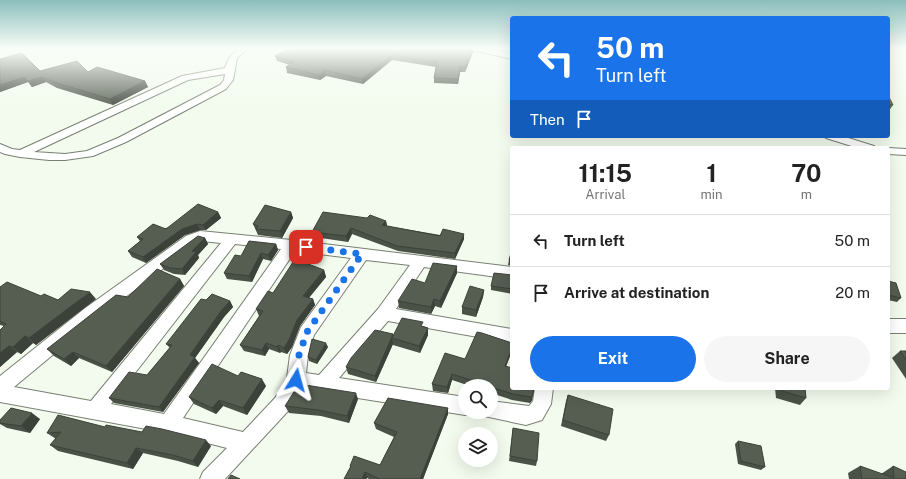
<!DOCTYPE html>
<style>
body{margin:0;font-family:"Public Sans",sans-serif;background:#f6f6f6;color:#222;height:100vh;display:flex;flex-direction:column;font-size:15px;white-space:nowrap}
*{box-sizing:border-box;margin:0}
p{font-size:13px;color:#767676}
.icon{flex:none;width:22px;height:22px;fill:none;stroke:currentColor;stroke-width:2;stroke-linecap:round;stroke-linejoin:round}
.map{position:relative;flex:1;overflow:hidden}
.details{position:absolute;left:510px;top:146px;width:380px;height:244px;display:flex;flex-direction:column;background:#fff;border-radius:4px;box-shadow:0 4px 16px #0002}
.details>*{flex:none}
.top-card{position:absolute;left:510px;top:16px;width:380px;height:122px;border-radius:4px;box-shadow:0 4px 16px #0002;background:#1a73e8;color:#fff;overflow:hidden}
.fabs{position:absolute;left:458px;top:379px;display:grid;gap:8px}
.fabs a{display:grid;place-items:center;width:40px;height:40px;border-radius:50%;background:#fff;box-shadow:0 4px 16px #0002;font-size:20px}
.pin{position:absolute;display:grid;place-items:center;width:34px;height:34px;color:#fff;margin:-17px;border-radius:8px;box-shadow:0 2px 6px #0006}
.me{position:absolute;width:44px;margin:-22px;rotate:8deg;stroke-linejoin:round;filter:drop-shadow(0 0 3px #0008)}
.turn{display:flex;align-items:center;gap:14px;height:84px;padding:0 20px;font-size:18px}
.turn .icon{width:52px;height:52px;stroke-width:2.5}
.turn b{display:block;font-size:28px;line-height:34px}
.then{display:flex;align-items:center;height:38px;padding:0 20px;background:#0003;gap:8px;font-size:15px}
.eta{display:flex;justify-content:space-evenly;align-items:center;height:68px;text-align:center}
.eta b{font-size:24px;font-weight:700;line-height:28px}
.action{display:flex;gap:8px;margin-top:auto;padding:8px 20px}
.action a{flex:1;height:46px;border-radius:24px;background:#1a73e8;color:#fff;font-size:16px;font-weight:700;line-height:46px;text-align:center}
.action a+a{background:#f6f6f6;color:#222}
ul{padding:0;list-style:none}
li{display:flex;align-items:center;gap:12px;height:52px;padding:0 20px;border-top:1px solid #e0e0e0}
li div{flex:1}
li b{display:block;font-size:15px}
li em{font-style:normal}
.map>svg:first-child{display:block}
</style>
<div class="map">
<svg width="906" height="479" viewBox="0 0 906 479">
<rect width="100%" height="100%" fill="#f2fbed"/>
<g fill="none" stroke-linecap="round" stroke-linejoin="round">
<g stroke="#788073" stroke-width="2">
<g id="street">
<path d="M 239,48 L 248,48 L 237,58 L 233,80 L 226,89 L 126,142 L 93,156 L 65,160 L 49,160 L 20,157 L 5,154 L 0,152 L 0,144 L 12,149 L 20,150 L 182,76 L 225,68 L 229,58 ZM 225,74 L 224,80 L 220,85 L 118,138 L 87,151 L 65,154 L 34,152 L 188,80 Z"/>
<polygon points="471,48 486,48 512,53 512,59 472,50"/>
<polygon points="824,136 842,136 874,146 876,148 858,148 826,138"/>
<polygon points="886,148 888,148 906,149 906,155 888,154 888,148"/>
<path d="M 200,231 L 291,240 L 512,267 L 512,279 L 424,267 L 396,309 L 512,329 L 512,343 L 388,321 L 339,378 L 465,397 L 465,412 L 472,412 L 465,415 L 301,389 L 289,410 L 225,479 L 200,479 L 203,472 L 227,448 L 168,433 L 0,402 L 0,376 L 84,309 L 186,236 ZM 201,241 L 221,243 L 91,401 L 14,387 L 96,319 L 196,244 ZM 235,244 L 281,249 L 164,414 L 111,404 ZM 295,251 L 351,258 L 301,327 L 290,355 L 287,378 L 275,398 L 243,432 L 183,418 ZM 366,260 L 410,265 L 378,309 L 319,375 L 306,373 L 308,355 L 314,335 Z"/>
<rect x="888" y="319" width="18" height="14"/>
<polygon points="535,388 553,388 551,404 542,420 526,425 484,416 482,412 491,412 491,401 529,406 533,401"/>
</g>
</g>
<use href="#street" fill="#fff" fill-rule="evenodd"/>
</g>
<g fill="#4a5147">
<polygon points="473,48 473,52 465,72 460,72 458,84 434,83 434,78 436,67 392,60 363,84 326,76 320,80 287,73 286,67 290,65 277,61 275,56"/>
<polygon points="0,59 40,71 88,72 145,81 148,87 113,105 57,88 46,82 32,87 28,82 0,92"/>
<polygon points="888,95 893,105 888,112"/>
<polygon points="218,212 221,218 206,230 200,230 185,235 146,263 132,257 128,251 140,241 137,237"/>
<polygon points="291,212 293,218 282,238 258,235 253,224"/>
<polygon points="386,221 387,226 464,239 455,259 398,251 352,234 348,242 314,237 312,232"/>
<polygon points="205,238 208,244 198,255 199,258 185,275 174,274 164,270 160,264"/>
<polygon points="276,244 278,250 271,261 263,259 252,282 227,279 224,273 241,256"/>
<polygon points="512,250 512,266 508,265 509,260"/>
<polygon points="457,266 457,273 441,308 435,306 431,314 399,308 398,301 425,283"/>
<polygon points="324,270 326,277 309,298 313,299 315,305 300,326 292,347 287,354 281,352 280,353 269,349 265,356 244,351 240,345 259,316 256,309 273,293"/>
<polygon points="512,275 512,294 491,290 491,286"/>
<polygon points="180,279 184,286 112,372 79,358 71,366 54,356 47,349 128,297"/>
<polygon points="888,281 901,298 897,302 888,300"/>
<polygon points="0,287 58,300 96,299 36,345 33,343 21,354 17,352 0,367 4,326 0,325"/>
<polygon points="484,290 483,297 476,317 462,314 462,307"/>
<polygon points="206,300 230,301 233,307 224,317 195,358 199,363 163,412 114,403 109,398 147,375 170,348 166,344"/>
<polygon points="423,326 428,328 428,335 420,353 393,345 393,344 376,382 348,374 346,367 393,334 393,335"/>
<polygon points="328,347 317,364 309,361 308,357"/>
<polygon points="512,351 506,366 512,388 534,388 532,400 530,403 512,400 491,393 491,386 470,386 452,380 448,393 433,391 432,384 465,359"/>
<polygon points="900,351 906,351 906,379 892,358"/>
<polygon points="238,376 266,386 247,415 223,406 216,414 194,404 189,397"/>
<polygon points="609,388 620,388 618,390"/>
<polygon points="775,388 805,388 806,398 800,405 776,398"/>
<polygon points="568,395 609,435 606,441 561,426 566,401"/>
<polygon points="358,399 349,423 321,416 289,413 285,406"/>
<polygon points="448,408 448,414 423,479 369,479 367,478 366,479 344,479 350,468 350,466 380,465 394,437 376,429 374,423"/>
<polygon points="40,419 30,433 7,428 0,424 0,420"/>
<polygon points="105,427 211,446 198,467 178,461 143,453 133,469 58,451 50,445 56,439 47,433"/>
<polygon points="513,428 537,461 536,466 509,461"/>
<polygon points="738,441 765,467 761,470 738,464 735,444"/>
<polygon points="860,466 881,474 893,466 906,479 849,479 848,473"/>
</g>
<g fill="#3c4239">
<polygon points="473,48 473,52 465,72 465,67"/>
<polygon points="391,55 392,60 363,84 362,79"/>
<polygon points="460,66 460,72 458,84 458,79"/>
<polygon points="325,70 326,76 320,80 319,75"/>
<polygon points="24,77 28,82 0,92 0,85"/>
<polygon points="42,77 46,82 32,87 28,81"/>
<polygon points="145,81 148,87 113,105 110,99"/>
<polygon points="218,212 221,218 206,230 203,225"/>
<polygon points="291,212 293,218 282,238 280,231"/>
<polygon points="386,221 387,226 382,225"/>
<polygon points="197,224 200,230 185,235 146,263 143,257 182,229"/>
<polygon points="351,228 352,234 348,242 346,236"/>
<polygon points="464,234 464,239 455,259 455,253"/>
<polygon points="205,238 208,244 198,255 199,258 185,275 182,269 192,251"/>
<polygon points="276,244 278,250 271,261 268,255"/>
<polygon points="261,253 263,259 252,282 249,276"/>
<polygon points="457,266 457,273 441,308 440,301"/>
<polygon points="324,270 326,277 305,302 303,296"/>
<polygon points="180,279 184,286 112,372 106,366"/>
<polygon points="484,290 483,297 476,317 476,310"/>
<polygon points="90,292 96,299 36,345 29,338"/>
<polygon points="313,299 315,305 300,326 292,347 287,354 284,348 297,320"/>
<polygon points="434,299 435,306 431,314 431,307"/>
<polygon points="230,301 233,307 224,317 195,358 199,363 163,412 159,407 190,355 221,311"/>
<polygon points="428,328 428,335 420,353 419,346"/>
<polygon points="393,334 394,338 392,338 393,344 376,382 375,376"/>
<polygon points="25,336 33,343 21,354 13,347"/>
<polygon points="266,343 269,349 265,356 262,350"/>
<polygon points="326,343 328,347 317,364 316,360"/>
<polygon points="278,345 281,352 280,353 277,347"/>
<polygon points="9,346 17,352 0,367 0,353"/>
<polygon points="512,348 512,351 504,372 505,366"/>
<polygon points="73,352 79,358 71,366 64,359"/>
<polygon points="452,374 452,380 448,393 447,387"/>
<polygon points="262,379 266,386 247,415 243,408"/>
<polygon points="356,393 358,399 349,423 347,416"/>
<polygon points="533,394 532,400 530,403 531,397"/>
<polygon points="219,400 223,406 216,414 212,408"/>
<polygon points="448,408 448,414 423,479 420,479"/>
<polygon points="32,413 40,419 30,433 21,426"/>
<polygon points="206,440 211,446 198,467 193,461"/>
<polygon points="136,448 143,453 133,469 127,463"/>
<polygon points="365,472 367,478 366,479 362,479"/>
</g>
<g fill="#565e52" stroke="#3c4239">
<polygon points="291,48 473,48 465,67 460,66 458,79 434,78 437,62 391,55 362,79 325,70 319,75 286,67 294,62 275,56"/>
<polygon points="22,53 40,71 77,61 88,72 97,67 145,81 110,99 54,82 42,77 28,81 24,77 0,85 0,59"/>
<polygon points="888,95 893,105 888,104"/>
<polygon points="198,204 218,212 203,225 197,224 182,229 143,257 128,251 143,239 137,237 153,224 166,229"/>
<polygon points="265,205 291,212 280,231 256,229 258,226 253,224"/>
<polygon points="323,212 367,218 370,215 386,221 382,225 440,236 443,229 464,234 455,253 397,246 351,228 346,236 312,232"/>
<polygon points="198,236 205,238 192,251 196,252 182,269 170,268 160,264"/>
<polygon points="249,241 276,244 268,255 261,253 249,276 224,273 235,255 241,256"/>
<polygon points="512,250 512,261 509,260"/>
<polygon points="295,259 324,270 303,296 313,299 297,320 289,340 284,348 278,345 277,347 266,343 262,350 240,345 263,311 256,309 268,291 273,293"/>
<polygon points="433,263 457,266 440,301 434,299 431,307 398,301 412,279 425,283"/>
<polygon points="157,269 180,279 106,366 73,352 64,359 47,349 116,295 128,297"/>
<polygon points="494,273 512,275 512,289 491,286"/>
<polygon points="888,281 896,283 901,298 888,295"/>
<polygon points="7,282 41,296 44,294 58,300 71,289 90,292 29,338 25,336 13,347 9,346 0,353 0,330 6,324 0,321 0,287"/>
<polygon points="470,286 484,290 476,310 462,307"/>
<polygon points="212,294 230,301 221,311 190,355 195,357 159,407 109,398 129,372 147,375 172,345 166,344 201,299 206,300"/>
<polygon points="402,318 423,322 421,326 428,328 419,346 392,338"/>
<polygon points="375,330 393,334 375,376 346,367 351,358"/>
<polygon points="477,332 482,333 512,343 512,348 505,366 512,368 512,388 534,388 533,394 531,397 513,394 491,387 491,386 489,386 452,374 447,387 432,384 445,353 465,359"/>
<polygon points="312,339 326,343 316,360 308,357"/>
<polygon points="900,351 906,351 906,360"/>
<polygon points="212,364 238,376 241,372 262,379 243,408 219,400 212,408 189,397"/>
<polygon points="299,384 356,393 347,416 318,410 285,406"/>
<polygon points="781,388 805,388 806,398 782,391"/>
<polygon points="568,395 613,409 609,435 563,420"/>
<polygon points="388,398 448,408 420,479 380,479 365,472 362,479 344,479 351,466 350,466 354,456 380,465 397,432 374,423"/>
<polygon points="11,408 32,413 21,426 0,423 0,420"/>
<polygon points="58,415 105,427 106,425 142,432 146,426 162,429 206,440 193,461 173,455 136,448 127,463 50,445 61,432 47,433"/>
<polygon points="513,428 539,433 537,461 510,456"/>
<polygon points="738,441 761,446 765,467 741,461"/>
<polygon points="860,466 894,478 893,466 906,472 906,479 862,479"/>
<polygon points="231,475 240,479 228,479"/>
</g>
<linearGradient id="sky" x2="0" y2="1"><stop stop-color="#8abfbc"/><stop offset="0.42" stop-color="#f9fdf7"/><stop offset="1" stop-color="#f9fdf7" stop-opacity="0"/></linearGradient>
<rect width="906" height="115" fill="url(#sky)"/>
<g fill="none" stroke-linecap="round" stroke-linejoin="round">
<polyline stroke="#1a73e8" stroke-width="7" stroke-dasharray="0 12.6" points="296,380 299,355 307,332 362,254 306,247"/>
</g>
</svg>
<div class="fabs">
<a><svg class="icon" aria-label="search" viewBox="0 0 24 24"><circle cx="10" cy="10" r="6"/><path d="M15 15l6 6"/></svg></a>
<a><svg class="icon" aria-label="layers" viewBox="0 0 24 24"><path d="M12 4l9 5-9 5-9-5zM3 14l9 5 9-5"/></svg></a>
</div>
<div class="pin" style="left:306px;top:247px;background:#d93025"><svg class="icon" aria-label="arrive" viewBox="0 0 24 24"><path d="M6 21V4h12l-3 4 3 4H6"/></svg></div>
<svg class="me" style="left:296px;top:380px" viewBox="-20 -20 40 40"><path d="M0-17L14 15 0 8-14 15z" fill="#1a73e8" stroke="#fff" stroke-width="4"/></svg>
<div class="top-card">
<div class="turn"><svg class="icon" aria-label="left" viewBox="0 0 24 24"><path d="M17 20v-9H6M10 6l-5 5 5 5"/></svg><div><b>50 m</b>Turn left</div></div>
<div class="then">Then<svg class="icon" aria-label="arrive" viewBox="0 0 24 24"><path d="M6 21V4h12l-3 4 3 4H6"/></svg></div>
</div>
<section class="details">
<div class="eta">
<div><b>11:15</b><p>Arrival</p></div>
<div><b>1</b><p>min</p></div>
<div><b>70</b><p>m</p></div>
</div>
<ul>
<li><svg class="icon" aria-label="left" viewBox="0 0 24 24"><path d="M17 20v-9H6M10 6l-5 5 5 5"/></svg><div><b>Turn left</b></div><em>50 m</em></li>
<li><svg class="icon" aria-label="arrive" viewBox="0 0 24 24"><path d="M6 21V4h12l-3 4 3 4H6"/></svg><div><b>Arrive at destination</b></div><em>20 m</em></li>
</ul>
<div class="action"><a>Exit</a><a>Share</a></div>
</section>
</div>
